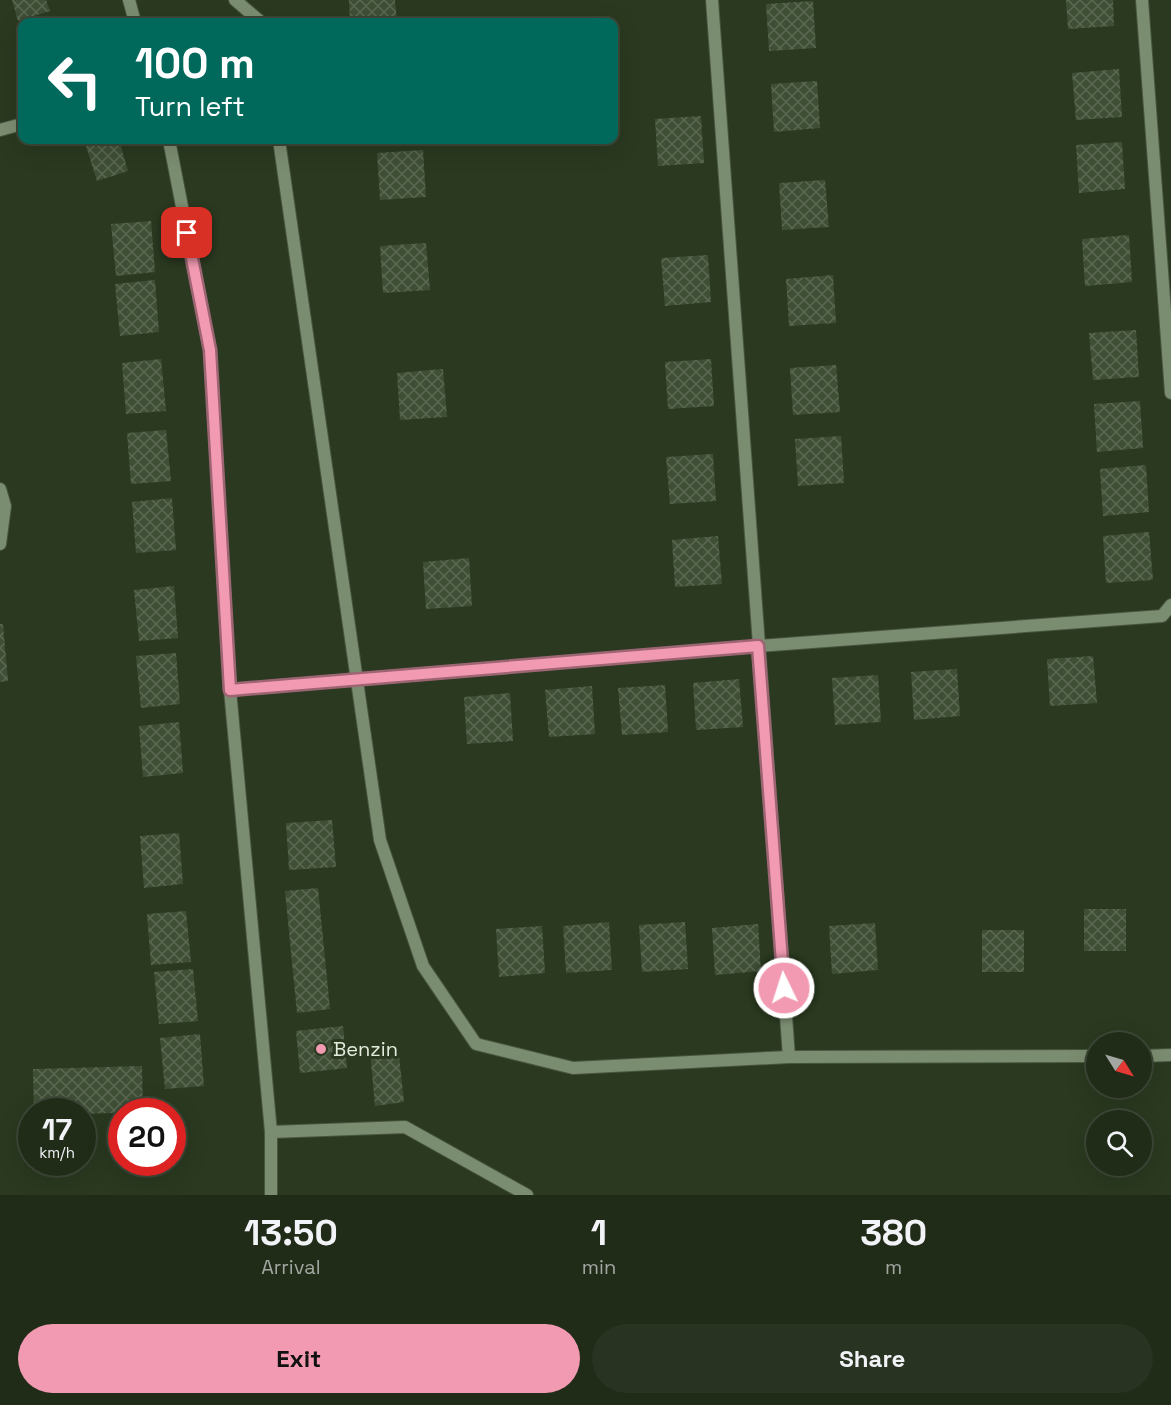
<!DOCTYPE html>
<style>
body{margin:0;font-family:"Space Grotesk",sans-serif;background:#283321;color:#f1f3f6;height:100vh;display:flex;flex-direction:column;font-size:22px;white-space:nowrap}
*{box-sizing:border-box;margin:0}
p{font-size:20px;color:#a2a7a2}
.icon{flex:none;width:33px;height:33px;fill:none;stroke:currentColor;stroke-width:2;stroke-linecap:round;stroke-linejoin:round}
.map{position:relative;height:1195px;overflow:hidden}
.panel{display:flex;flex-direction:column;background:#202b18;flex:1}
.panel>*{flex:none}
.guide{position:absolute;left:18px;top:18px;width:600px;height:126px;border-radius:12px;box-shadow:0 6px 24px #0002,0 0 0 2px #3d4737;background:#00695c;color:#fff;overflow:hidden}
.needle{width:39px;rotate:127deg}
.buttons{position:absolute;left:1086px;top:1032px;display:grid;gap:12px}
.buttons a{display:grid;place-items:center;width:66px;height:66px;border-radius:50%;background:#202b18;box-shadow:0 6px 24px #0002,0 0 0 2px #3d4737;font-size:30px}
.speed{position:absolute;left:18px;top:1098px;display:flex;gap:12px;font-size:30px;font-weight:700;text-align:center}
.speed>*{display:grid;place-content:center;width:78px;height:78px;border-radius:50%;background:#202b18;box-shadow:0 6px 24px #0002,0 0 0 2px #3d4737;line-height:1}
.speed small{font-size:15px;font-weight:400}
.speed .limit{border:9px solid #d22;background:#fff;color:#111}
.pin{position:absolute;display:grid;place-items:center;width:51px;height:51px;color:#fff;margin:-26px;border-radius:12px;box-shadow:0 3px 9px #0006}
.me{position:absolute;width:66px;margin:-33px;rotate:356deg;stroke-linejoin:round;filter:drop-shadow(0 0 4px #0008)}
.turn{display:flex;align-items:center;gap:21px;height:126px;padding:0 18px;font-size:27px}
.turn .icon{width:78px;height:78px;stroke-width:2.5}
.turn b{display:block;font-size:42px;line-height:51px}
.eta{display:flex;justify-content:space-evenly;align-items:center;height:102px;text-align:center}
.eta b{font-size:36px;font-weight:700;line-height:42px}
.cta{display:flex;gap:12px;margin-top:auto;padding:12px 18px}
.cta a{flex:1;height:69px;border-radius:36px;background:#f19ab1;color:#111;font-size:24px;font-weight:700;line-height:69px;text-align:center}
.cta a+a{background:#283321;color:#f1f3f6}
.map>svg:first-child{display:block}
</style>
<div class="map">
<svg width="1171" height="1195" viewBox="0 0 1171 1195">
<defs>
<pattern id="building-cross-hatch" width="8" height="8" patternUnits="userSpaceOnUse" patternTransform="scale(1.5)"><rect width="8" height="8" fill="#3f4f36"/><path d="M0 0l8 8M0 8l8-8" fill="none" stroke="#5b6853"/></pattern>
</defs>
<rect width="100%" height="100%" fill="#2a3920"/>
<g fill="url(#building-cross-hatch)">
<polygon points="12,0 46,0 50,11 18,21"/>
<polygon points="349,0 395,0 397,22 350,22"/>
<polygon points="1066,0 1113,0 1114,26 1068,29"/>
<polygon points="813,1 816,48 769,51 766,4"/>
<polygon points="1119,69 1122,117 1076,120 1072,73"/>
<polygon points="817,81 820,128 774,132 771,84"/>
<polygon points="701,116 704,163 658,166 655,119"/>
<polygon points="109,140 119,140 128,171 97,181 86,146"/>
<polygon points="1122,142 1125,189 1079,193 1076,145"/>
<polygon points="423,150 426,197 380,200 377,153"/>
<polygon points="825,180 829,227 782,230 779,183"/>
<polygon points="151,221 155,272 116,276 111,224"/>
<polygon points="1129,235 1132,282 1085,286 1082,239"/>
<polygon points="426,243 430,290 383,293 380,246"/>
<polygon points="708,255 711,302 665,306 661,258"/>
<polygon points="833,275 836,323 789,326 786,279"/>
<polygon points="155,280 159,332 120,336 115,284"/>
<polygon points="1136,330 1139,377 1093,380 1089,333"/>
<polygon points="161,359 166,411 126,414 122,363"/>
<polygon points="711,359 714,406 668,409 665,362"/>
<polygon points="836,365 840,412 793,415 790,368"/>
<polygon points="443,369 447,417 400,420 397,373"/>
<polygon points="1140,401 1143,448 1097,452 1094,404"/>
<polygon points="166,430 171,481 131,484 127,433"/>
<polygon points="841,436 844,483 798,486 795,439"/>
<polygon points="713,454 716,501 670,504 666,457"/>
<polygon points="1146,465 1149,512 1103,516 1100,469"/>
<polygon points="172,498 176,550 136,553 132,502"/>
<polygon points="1149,532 1153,580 1106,583 1103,536"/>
<polygon points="718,536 722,584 675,587 672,540"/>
<polygon points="469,558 472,606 426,609 423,562"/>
<polygon points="174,586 178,638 139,641 134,590"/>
<polygon points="0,624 3,624 8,681 0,682"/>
<polygon points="176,653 180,704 141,708 136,656"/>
<polygon points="1093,656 1097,703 1050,706 1047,659"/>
<polygon points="957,669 960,716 914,720 911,672"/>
<polygon points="878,675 881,722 835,725 832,678"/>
<polygon points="739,679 743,727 696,730 693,683"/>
<polygon points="665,685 668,732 622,735 618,688"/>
<polygon points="592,686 595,734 549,737 545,690"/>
<polygon points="510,693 513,741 467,744 464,697"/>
<polygon points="179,722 183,773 143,777 139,726"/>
<polygon points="332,820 336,867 289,870 286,823"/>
<polygon points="179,833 183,884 144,888 140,836"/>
<polygon points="318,888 330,1009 297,1013 285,891"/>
<rect x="1084" y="909" width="42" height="42"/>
<polygon points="186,911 191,962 151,965 147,914"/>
<polygon points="609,922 612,970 566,973 563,926"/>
<polygon points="685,922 688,969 642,972 639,925"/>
<polygon points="875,923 878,970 832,974 829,926"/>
<polygon points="758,924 761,971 715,975 712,928"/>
<polygon points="542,926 545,973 499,977 496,929"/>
<rect x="982" y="930" width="42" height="42"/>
<polygon points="193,969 198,1021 159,1024 154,972"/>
<polygon points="343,1026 347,1068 300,1073 296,1031"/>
<polygon points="200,1034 204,1086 165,1089 160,1038"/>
<polygon points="398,1047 404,1102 375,1106 370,1051"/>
<polygon points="142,1066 143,1112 82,1114 82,1112 34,1112 33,1069"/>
</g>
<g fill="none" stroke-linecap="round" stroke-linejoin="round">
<g stroke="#48553f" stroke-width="14">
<g id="service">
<polyline points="235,0 261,22"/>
<polyline points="712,0 789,1057"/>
<polyline points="1142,0 1171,393"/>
<polyline points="0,130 22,124"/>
<polyline points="279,140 380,840 423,966 476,1044 573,1068 789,1057 1096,1056"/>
<polyline points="0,489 5,506 0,544"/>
<polyline points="230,690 758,646 1162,616 1171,605"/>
<polyline points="1142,1056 1171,1055"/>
<polyline points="271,1132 405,1127 527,1195"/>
</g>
</g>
<g stroke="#48553f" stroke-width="14">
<g id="tertiary">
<polyline points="129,0 135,22"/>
<polyline points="169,140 210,350 230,690 271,1132 271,1195"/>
</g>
</g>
<use href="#service" stroke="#7b8d71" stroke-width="12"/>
<use href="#tertiary" stroke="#7b8d71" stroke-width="12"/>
</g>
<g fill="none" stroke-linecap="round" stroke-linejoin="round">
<g stroke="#9d6473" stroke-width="15">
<polyline id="route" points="187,233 210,350 230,690 758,646 784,988"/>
</g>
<use href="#route" stroke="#f19ab1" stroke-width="10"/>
</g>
<circle fill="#f19ab1" stroke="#2a3920" stroke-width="2" cx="321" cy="1049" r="6"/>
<g text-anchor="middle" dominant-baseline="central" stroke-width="6" stroke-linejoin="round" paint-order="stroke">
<g font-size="20" fill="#e3ecdd" stroke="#2a3920" text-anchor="start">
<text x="333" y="1049">Benzin</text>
</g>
</g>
</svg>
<div class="buttons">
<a><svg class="needle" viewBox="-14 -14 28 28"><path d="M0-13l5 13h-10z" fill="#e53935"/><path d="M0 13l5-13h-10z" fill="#a2a7a2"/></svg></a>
<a><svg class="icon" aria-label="search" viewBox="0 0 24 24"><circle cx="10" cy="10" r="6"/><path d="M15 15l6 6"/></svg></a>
</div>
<div class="speed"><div>17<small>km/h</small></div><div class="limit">20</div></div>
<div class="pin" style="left:187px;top:233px;background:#d93025"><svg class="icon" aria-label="arrive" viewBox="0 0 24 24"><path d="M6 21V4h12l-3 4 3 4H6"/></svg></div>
<svg class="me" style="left:784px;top:988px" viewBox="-20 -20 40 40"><circle r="17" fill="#f19ab1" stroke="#fff" stroke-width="3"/><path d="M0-11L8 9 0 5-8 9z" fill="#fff"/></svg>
<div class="guide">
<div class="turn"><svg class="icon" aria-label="left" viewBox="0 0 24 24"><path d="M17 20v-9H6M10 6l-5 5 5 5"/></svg><div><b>100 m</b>Turn left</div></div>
</div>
</div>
<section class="panel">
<div class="eta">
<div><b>13:50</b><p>Arrival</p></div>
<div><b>1</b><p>min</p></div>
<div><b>380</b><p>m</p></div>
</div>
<div class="cta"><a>Exit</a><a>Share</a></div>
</section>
